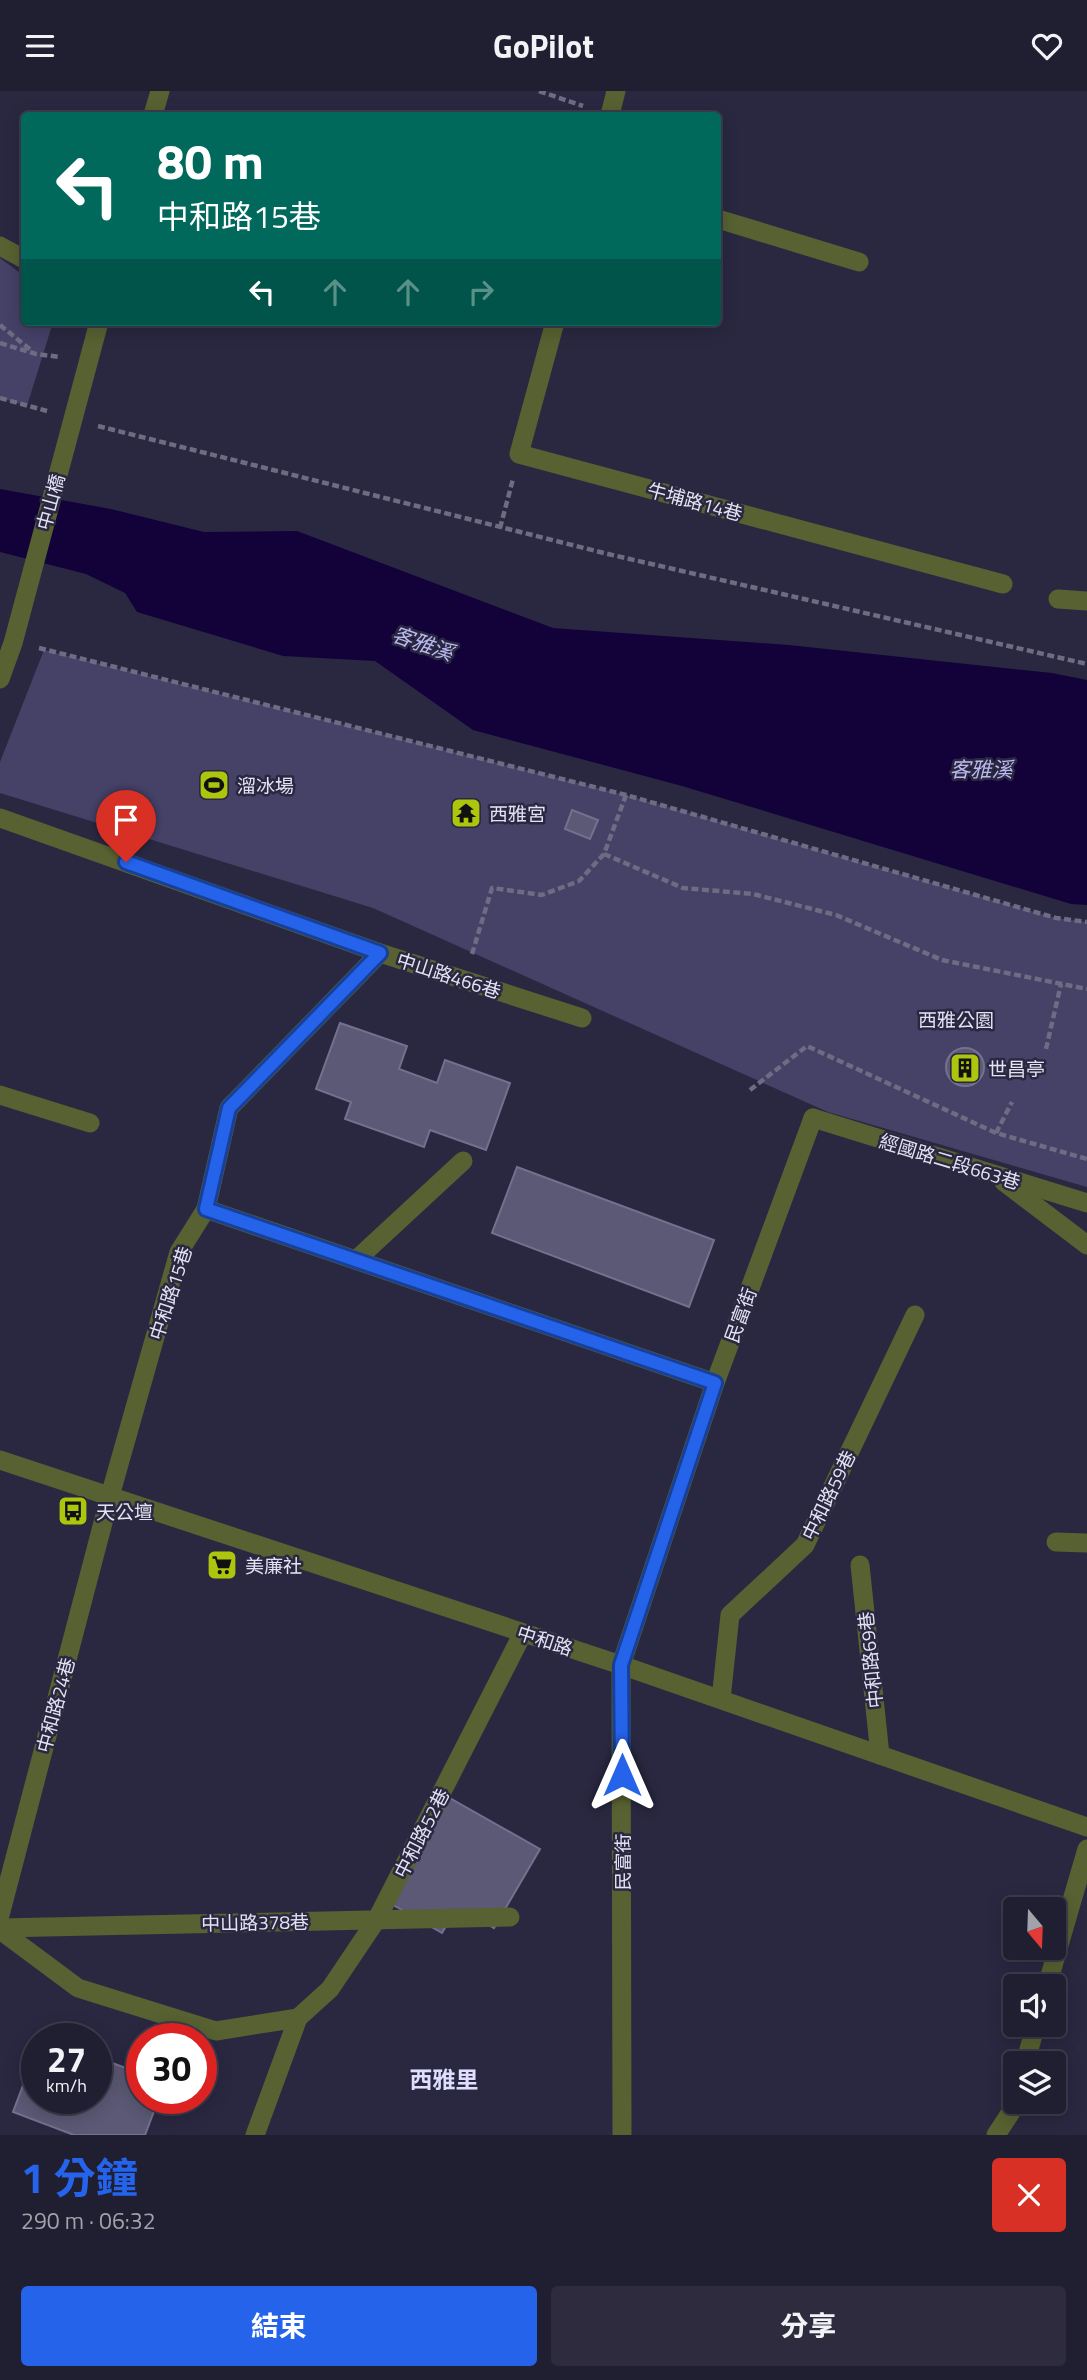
<!DOCTYPE html>
<html lang="zh-TW">
<meta charset="utf-8">
<style>
body{margin:0;font-family:"Titillium Web","Noto Sans TC",sans-serif;background:#2d2b3d;color:#f1f3f6;height:100vh;display:flex;flex-direction:column;font-size:26px;white-space:nowrap}
*{box-sizing:border-box;margin:0}
p{font-size:23px;color:#a2a2ab}
.icon{flex:none;width:38px;height:38px;fill:none;stroke:currentColor;stroke-width:2;stroke-linecap:round;stroke-linejoin:round}
.map{position:relative;height:2044px;overflow:hidden}
.sheet{display:flex;flex-direction:column;background:#201e31;flex:1}
.sheet>*{flex:none}
.banner{position:absolute;left:21px;top:21px;width:700px;height:214px;border-radius:7px;box-shadow:0 4px 18px #0003,0 0 0 2px #3d3c4d;background:#00695c;color:#fff;overflow:hidden}
.needle{width:46px;rotate:161deg}
.fabs{position:absolute;left:1003px;top:1806px;display:grid;gap:14px}
.fabs a{display:grid;place-items:center;width:63px;height:63px;border-radius:7px;background:#201e31;box-shadow:0 4px 18px #0003,0 0 0 2px #3d3c4d;font-size:35px}
.speed{position:absolute;left:21px;top:1932px;display:flex;gap:14px;font-size:35px;font-weight:700;text-align:center}
.speed>*{display:grid;place-content:center;width:91px;height:91px;border-radius:50%;background:#201e31;box-shadow:0 4px 18px #0003,0 0 0 2px #3d3c4d;line-height:1}
.speed small{font-size:18px;font-weight:400}
.speed .limit{border:10px solid #d22;background:#fff;color:#111}
.pin{position:absolute;display:grid;place-items:center;width:60px;height:60px;color:#fff;margin:-72px -30px;border-radius:50% 50% 50% 0;rotate:-45deg;box-shadow:0 0 7px #0007}
.pin .icon{rotate:45deg}
.me{position:absolute;width:77px;margin:-38px;rotate:0deg;stroke-linejoin:round;filter:drop-shadow(0 0 5px #0008)}
.turn{display:flex;align-items:center;gap:24px;height:147px;padding:0 21px;font-size:32px}
.turn .icon{width:91px;height:91px;stroke-width:2.5}
.turn b{display:block;font-size:49px;line-height:60px}
.lanes{display:flex;align-items:center;height:66px;padding:0 21px;background:#0003;justify-content:center;gap:35px;direction:ltr}
.lanes .off{opacity:.35}
.round{display:grid;place-items:center;flex:none;width:74px;height:74px;border-radius:7px;background:#2d2b3d}
.head{display:flex;align-items:center;justify-content:space-between;height:119px;padding:0 21px}
h1{font-size:42px;font-weight:700;line-height:52px;color:#2563eb}
.action{display:flex;gap:14px;margin-top:auto;padding:14px 21px}
.action a{flex:1;height:80px;border-radius:7px;background:#2563eb;color:#fff;font-size:28px;font-weight:700;line-height:80px;text-align:center}
.action a+a{background:#2d2b3d;color:#f1f3f6}
header{display:flex;justify-content:space-between;align-items:center;height:91px;padding:0 21px;background:#201e31;font-size:32px;font-weight:700}
.map>svg:first-child{display:block}
</style>
<header><svg class="icon" aria-label="menu" viewBox="0 0 24 24"><path d="M4 6h16M4 12h16M4 18h16"/></svg>GoPilot<svg class="icon" aria-label="heart" viewBox="0 0 24 24"><path d="M12 20l-8-8c-3-5 5-10 8-4 3-6 11-1 8 4z"/></svg></header>
<div class="map">
<svg width="1087" height="2044" viewBox="0 0 1087 2044">
<rect width="100%" height="100%" fill="#2a2841"/>
<g fill="#454167">
<polygon points="0,167 24,185 24,231 53,231 27,315 0,307"/>
<polygon points="44,559 626,704 1056,827 1087,831 1087,1096 828,1021 373,817 0,702 0,671"/>
</g>
<polygon fill="#13023a" points="0,398 111,418 204,441 297,440 553,537 789,554 1052,582 1087,589 1087,814 1071,813 682,695 473,639 375,570 283,565 137,521 125,502 86,483 0,461"/>
<g fill="#5b5975" stroke="#73718e" stroke-width="2">
<polygon points="462,710 476,713 471,735 456,732"/>
<polygon points="572,719 598,729 590,748 565,738"/>
<polygon points="340,932 407,955 399,978 437,992 445,969 510,992 486,1059 430,1039 424,1056 345,1028 351,1011 316,998"/>
<circle cx="965" cy="976" r="19"/>
<polygon points="517,1076 714,1149 689,1216 492,1142"/>
<polygon points="448,1706 540,1758 494,1837 469,1822 452,1825 442,1842 388,1811"/>
<polygon points="37,1957 37,2007 96,2007 96,1966 142,1983 142,2007 159,2007 145,2044 74,2044 13,2021"/>
</g>
<g fill="none" stroke-linecap="round" stroke-linejoin="round">
<g stroke="#6e6c82" stroke-width="4.5" stroke-dasharray="7 3.5" stroke-linecap="butt">
<polyline points="539,0 583,15"/>
<polyline points="0,234 32,260"/>
<polyline points="0,252 36,263 60,266"/>
<polyline points="0,307 47,320"/>
<polyline points="98,335 608,463 1087,573"/>
<polyline points="500,437 513,388"/>
<polyline points="39,557 626,704 1056,827 1087,831"/>
<polyline points="604,763 683,797 753,803 836,824 942,869 1087,898"/>
<polyline points="472,863 492,797 542,804 579,790 604,763 626,704"/>
<polyline points="1046,958 1061,893"/>
<polyline points="750,999 807,955 996,1042 1087,1068"/>
<polyline points="996,1042 1012,1011"/>
</g>
<g stroke="#586131" stroke-width="19">
<polyline points="610,24 616,0"/>
<polyline points="718,128 859,171"/>
<polyline points="0,155 24,168"/>
<polyline points="555,231 519,363 1003,493"/>
<polyline points="1058,508 1087,510"/>
<polyline points="0,727 380,862 582,927"/>
<polyline points="0,1004 90,1032"/>
<polyline points="813,1027 1087,1112"/>
<polyline points="1004,1091 1087,1154"/>
<polyline points="206,1118 715,1292"/>
<polyline points="356,1169 463,1070"/>
<polyline points="1056,1451 1087,1452"/>
<polyline points="860,1474 880,1664"/>
<polyline points="721,1608 730,1524 805,1454 915,1224"/>
<polyline points="0,1824 110,1405 179,1161 206,1118 229,1017 380,862"/>
<polyline points="0,1837 510,1826"/>
<polyline points="0,1839 78,1897 216,1940 298,1927"/>
<polyline points="1047,1895 1087,1758"/>
<polyline points="1025,1972 1036,1934"/>
<polyline points="255,2044 298,1927 330,1898 377,1828 523,1542"/>
<polyline points="996,2044 1011,2021 1015,2007"/>
</g>
<g stroke="#586131" stroke-width="19">
<polyline points="0,1369 621,1574 1087,1736"/>
<polyline points="622,2044 621,1574 715,1292 813,1027"/>
</g>
<g stroke="#586131" stroke-width="19">
<polyline points="153,24 160,0"/>
<polyline points="0,588 13,552 99,231"/>
</g>
</g>
<g fill="none" stroke-linecap="round" stroke-linejoin="round">
<g stroke="#184099" stroke-width="18">
<polyline id="route" points="126,771 380,862 229,1017 206,1118 715,1292 621,1574 622,1684"/>
</g>
<use href="#route" stroke="#2563eb" stroke-width="12"/>
</g>
<defs>
<g id="stadium-square" transform="scale(1.575)"><rect x="-9" y="-9" width="18" height="18" rx="4" fill="#adc60d" stroke="#2a2841"/><path d="M0-5a6.5 5 0 1 0 0 10a6.5 5 0 1 0 0-10ZM-3.5-1.8h7v3.6h-7Z" fill="#111"/></g>
<g id="temple-square" transform="scale(1.575)"><rect x="-9" y="-9" width="18" height="18" rx="4" fill="#adc60d" stroke="#2a2841"/><path d="M0-6L5-2H3V0L6.5 2.5H4V6H1.5V3h-3V6H-4V2.5H-6.5L-3 0V-2H-5Z" fill="#111"/></g>
<g id="building-square" transform="scale(1.575)"><rect x="-9" y="-9" width="18" height="18" rx="4" fill="#adc60d" stroke="#2a2841"/><path d="M-4-6H4V6H1V3H-1V6H-4ZM-2.5-4.3h1.7v1.8h-1.7ZM.8-4.3h1.7v1.8H.8ZM-2.5-1h1.7V.8h-1.7ZM.8-1h1.7V.8H.8Z" fill="#111"/></g>
<g id="bus-square" transform="scale(1.575)"><rect x="-9" y="-9" width="18" height="18" rx="4" fill="#adc60d" stroke="#2a2841"/><path d="M-5-6H5V4H4V6H2V4H-2V6H-4V4H-5ZM-3.5-4V0h7V-4ZM-3.5 1.2v1.5H-2V1.2ZM2 1.2v1.5H3.5V1.2Z" fill="#111"/></g>
<g id="supermarket-square" transform="scale(1.575)"><rect x="-9" y="-9" width="18" height="18" rx="4" fill="#adc60d" stroke="#2a2841"/><path d="M-6-5.5h2.5l.6 2H6L4.5 2H-2.5L-4.4-4H-6ZM-1.5 3.2a1.3 1.3 0 1 0 .1 0ZM3 3.2a1.3 1.3 0 1 0 .1 0Z" fill="#111"/></g>
</defs>
<g fill-rule="evenodd">
<use href="#stadium-square" x="214" y="694"/>
<use href="#temple-square" x="466" y="722"/>
<use href="#building-square" x="965" y="977"/>
<use href="#bus-square" x="73" y="1420"/>
<use href="#supermarket-square" x="222" y="1474"/>
</g>
<g text-anchor="middle" dominant-baseline="central" stroke-width="5" stroke-linejoin="round" paint-order="stroke">
<g font-size="19" fill="#e3e2f3" stroke="#2a2841">
<text transform="translate(695 410) rotate(15)">牛埔路14巷</text>
<text transform="translate(50 411) rotate(-75)">中山橋</text>
<text transform="translate(449 884) rotate(18)">中山路466巷</text>
<text transform="translate(950 1070) rotate(17)">經國路二段663巷</text>
<text transform="translate(170 1202) rotate(-72)">中和路15巷</text>
<text transform="translate(740 1224) rotate(-70)">民富街</text>
<text transform="translate(828 1404) rotate(-64)">中和路59巷</text>
<text transform="translate(545 1549) rotate(18)">中和路</text>
<text transform="translate(870 1569) rotate(-96)">中和路69巷</text>
<text transform="translate(55 1614) rotate(-75)">中和路24巷</text>
<text transform="translate(421 1742) rotate(-63)">中和路52巷</text>
<text transform="translate(622 1771) rotate(-90)">民富街</text>
<text transform="translate(255 1831) rotate(-1)">中山路378巷</text>
</g>
<g font-size="19" fill="#e3e2f3" stroke="#2a2841" text-anchor="start">
<text x="237" y="694">溜冰場</text>
<text x="489" y="722">西雅宮</text>
<text x="988" y="977">世昌亭</text>
<text x="96" y="1420">天公壇</text>
<text x="245" y="1474">美廉社</text>
</g>
<g font-size="19" fill="#e2e1f5" stroke="#2a2841">
<text x="956" y="928">西雅公園</text>
</g>
<g font-size="21" font-style="italic" fill="#bcb9f0" stroke="#2a2841">
<text transform="translate(423 552) rotate(19)">客雅溪</text>
<text x="981" y="678">客雅溪</text>
</g>
<g font-size="23" font-weight="bold" fill="#e0deff" stroke="#2a2841">
<text x="444" y="1988">西雅里</text>
</g>
</g>
</svg>
<div class="fabs">
<a><svg class="needle" viewBox="-14 -14 28 28"><path d="M0-13l5 13h-10z" fill="#e53935"/><path d="M0 13l5-13h-10z" fill="#a2a2ab"/></svg></a>
<a><svg class="icon" aria-label="sound" viewBox="0 0 24 24"><path d="M4 9h4l5-4v14l-5-4H4zM17 9q2 3 0 6"/></svg></a>
<a><svg class="icon" aria-label="layers" viewBox="0 0 24 24"><path d="M12 4l9 5-9 5-9-5zM3 14l9 5 9-5"/></svg></a>
</div>
<div class="speed"><div>27<small>km/h</small></div><div class="limit">30</div></div>
<div class="pin" style="left:126px;top:771px;background:#d93025"><svg class="icon" aria-label="arrive" viewBox="0 0 24 24"><path d="M6 21V4h12l-3 4 3 4H6"/></svg></div>
<svg class="me" style="left:622px;top:1684px" viewBox="-20 -20 40 40"><path d="M0-17L14 15 0 8-14 15z" fill="#2563eb" stroke="#fff" stroke-width="4"/></svg>
<div class="banner">
<div class="turn"><svg class="icon" aria-label="left" viewBox="0 0 24 24"><path d="M17 20v-9H6M10 6l-5 5 5 5"/></svg><div><b>80 m</b>中和路15巷</div></div>
<div class="lanes"><svg class="icon" aria-label="left" viewBox="0 0 24 24"><path d="M17 20v-9H6M10 6l-5 5 5 5"/></svg><svg class="icon off" aria-label="ahead" viewBox="0 0 24 24"><path d="M12 20V5M6 11l6-6 6 6"/></svg><svg class="icon off" aria-label="ahead" viewBox="0 0 24 24"><path d="M12 20V5M6 11l6-6 6 6"/></svg><svg class="icon off" aria-label="right" viewBox="0 0 24 24"><path d="M7 20v-9h11M14 6l5 5-5 5"/></svg></div>
</div>
</div>
<section class="sheet">
<div class="head"><div><h1>1 分鐘</h1><p>290 m · 06:32</p></div><a class="round" style="background:#d93025;color:#fff"><svg class="icon" aria-label="close" viewBox="0 0 24 24"><path d="M6 6l12 12M18 6L6 18"/></svg></a></div>
<div class="action"><a>結束</a><a>分享</a></div>
</section>
